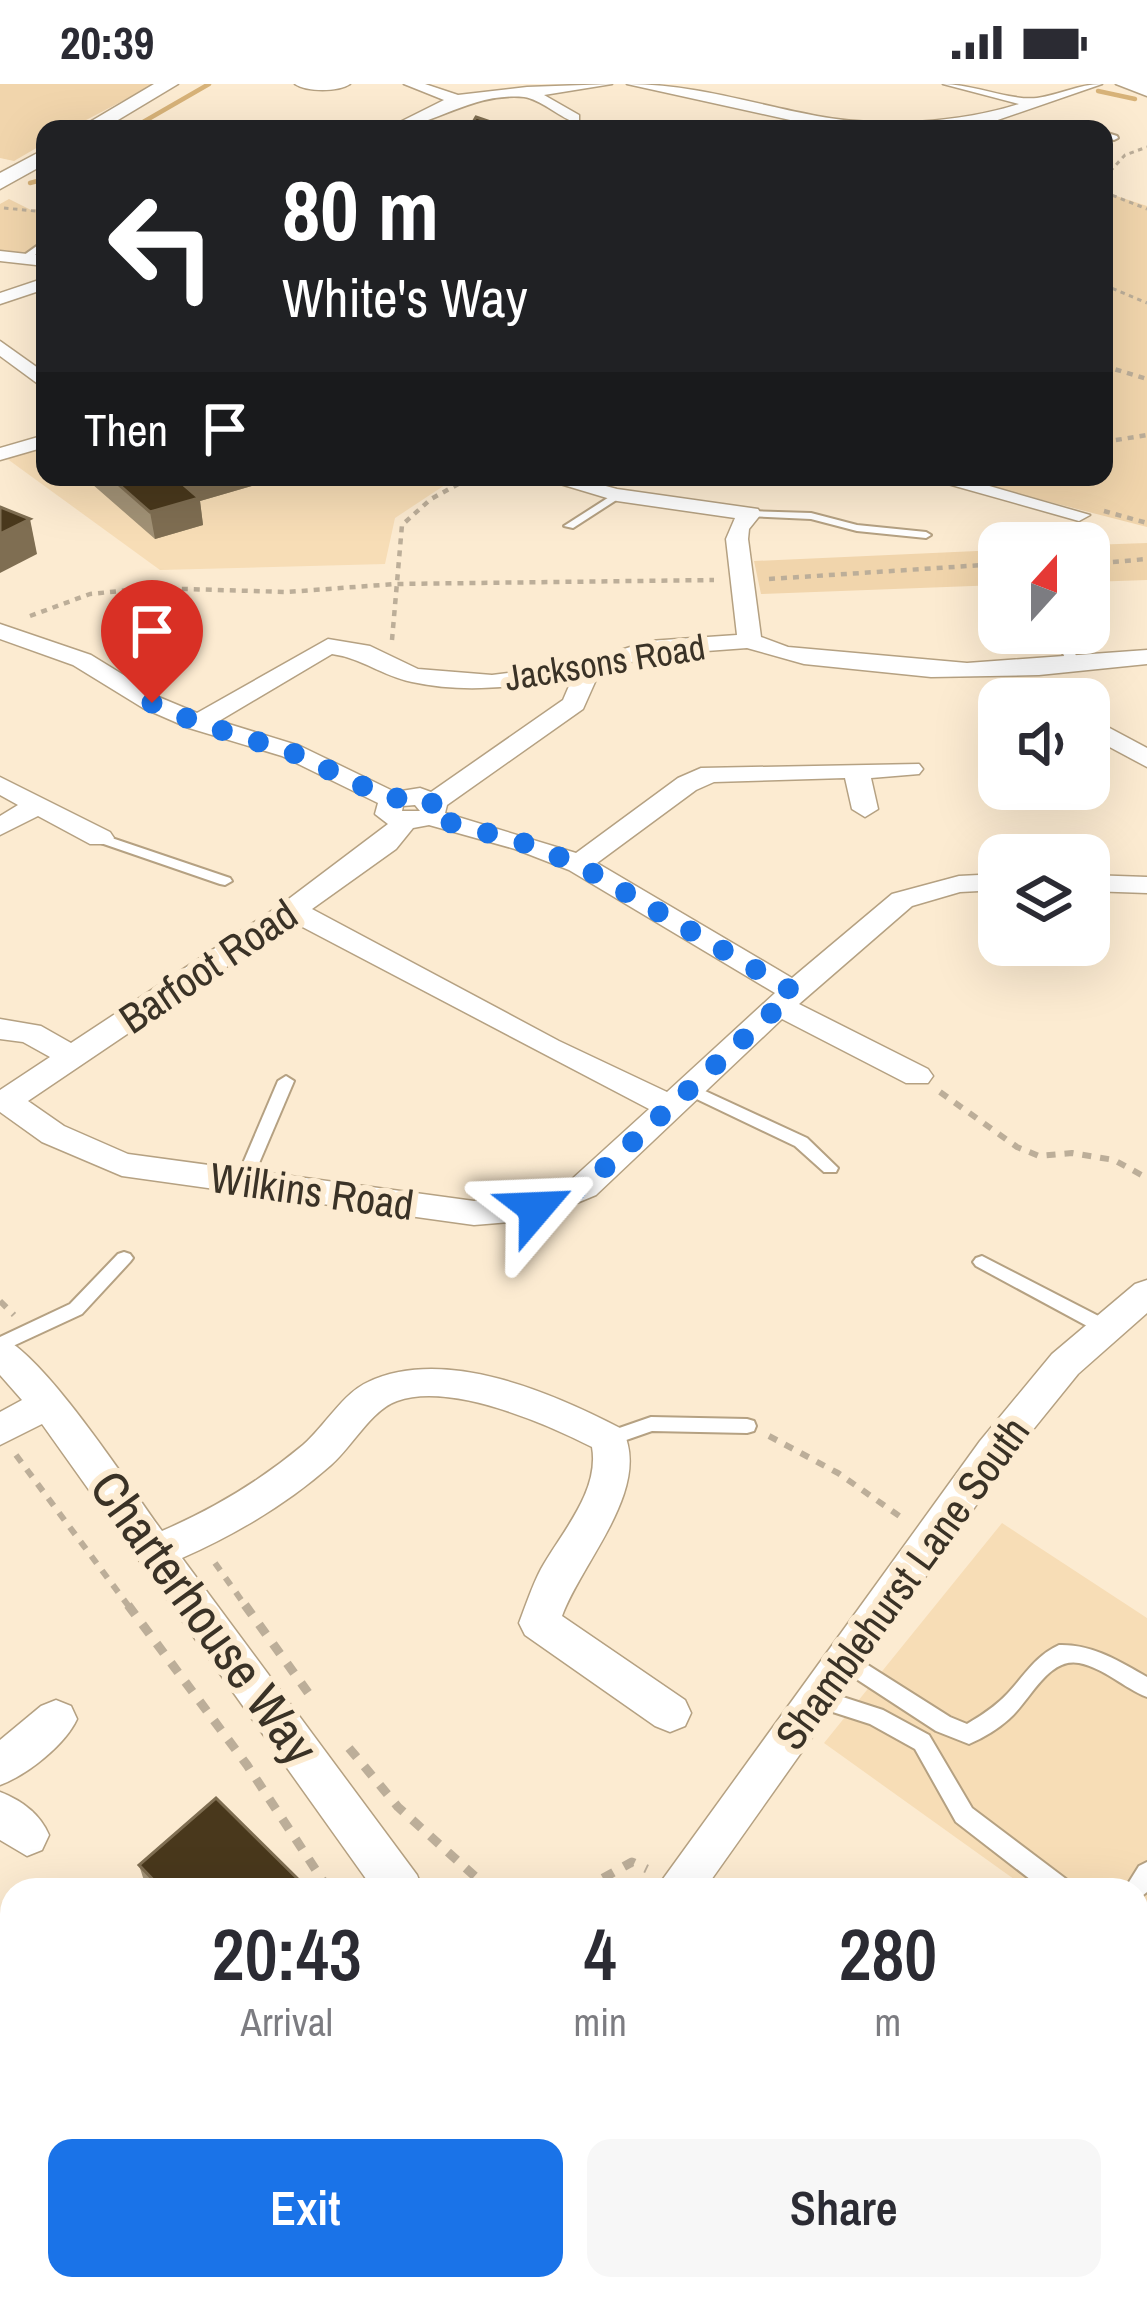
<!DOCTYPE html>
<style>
body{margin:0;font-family:"Archivo Narrow",sans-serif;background:#f7f7f7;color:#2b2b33;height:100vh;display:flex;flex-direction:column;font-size:45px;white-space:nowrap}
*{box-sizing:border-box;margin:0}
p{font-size:39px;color:#7c7c81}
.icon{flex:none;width:66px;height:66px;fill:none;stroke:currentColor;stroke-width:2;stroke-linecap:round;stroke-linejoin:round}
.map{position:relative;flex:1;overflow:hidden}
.side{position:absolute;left:0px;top:1794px;width:1149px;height:423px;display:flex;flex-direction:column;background:#fff;border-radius:36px 36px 0 0;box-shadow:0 12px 48px #0002}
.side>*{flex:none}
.hud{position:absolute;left:36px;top:36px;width:1077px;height:366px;border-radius:24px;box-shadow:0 12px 48px #0002;background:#202124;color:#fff;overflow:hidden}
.needle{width:78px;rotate:21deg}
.controls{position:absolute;left:978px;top:438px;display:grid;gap:24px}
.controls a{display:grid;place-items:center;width:132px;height:132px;border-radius:24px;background:#fff;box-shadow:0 12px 48px #0002;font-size:60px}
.pin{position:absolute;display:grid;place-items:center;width:102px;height:102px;color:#fff;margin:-123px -51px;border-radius:50% 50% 50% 0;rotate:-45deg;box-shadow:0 0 12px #0007}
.pin .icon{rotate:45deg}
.me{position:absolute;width:132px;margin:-66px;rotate:64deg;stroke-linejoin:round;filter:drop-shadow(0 0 9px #0008)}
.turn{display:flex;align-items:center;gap:42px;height:252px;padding:0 48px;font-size:54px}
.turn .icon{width:156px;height:156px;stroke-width:2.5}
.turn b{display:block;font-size:84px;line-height:102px}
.then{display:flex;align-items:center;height:114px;padding:0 48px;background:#0003;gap:24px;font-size:45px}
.eta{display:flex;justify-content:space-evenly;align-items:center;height:204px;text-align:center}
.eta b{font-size:72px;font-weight:600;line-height:84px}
.button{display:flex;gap:24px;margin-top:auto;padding:24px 48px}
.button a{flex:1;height:138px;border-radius:24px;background:#1a73e8;color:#fff;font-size:48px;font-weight:600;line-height:138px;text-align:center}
.button a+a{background:#f7f7f7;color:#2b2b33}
.status{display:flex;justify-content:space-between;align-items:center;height:84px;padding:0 60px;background:#fff;direction:ltr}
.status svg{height:33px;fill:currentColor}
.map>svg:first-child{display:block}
</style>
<div class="status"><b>20:39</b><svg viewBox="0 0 49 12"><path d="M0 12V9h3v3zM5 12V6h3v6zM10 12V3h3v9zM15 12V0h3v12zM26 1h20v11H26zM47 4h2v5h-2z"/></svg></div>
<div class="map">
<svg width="1147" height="2215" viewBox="0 0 1147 2215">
<rect width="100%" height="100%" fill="#fcebd1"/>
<g fill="#f7ddb6">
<polygon points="45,364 45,393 457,393 395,434 385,480 160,486 6,374"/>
<polygon points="1002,1439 1147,1534 1147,1824 1137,1838 1137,1806 1029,1806 824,1659"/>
</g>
<g fill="#f1d5ac">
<polygon points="0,0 155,0 69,45 45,45 45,59 14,77 0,74"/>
<polygon points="1104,108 1147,122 1147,443 953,393 1104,393"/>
<polygon points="9,115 31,126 45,124 45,171 0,166 0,120"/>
<polygon points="1147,459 1147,496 1089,498 1089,461"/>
<polygon points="999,466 999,501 761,510 754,477"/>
</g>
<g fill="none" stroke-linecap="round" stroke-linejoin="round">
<g stroke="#d7b278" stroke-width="4.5">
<polyline points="1098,7 1135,15"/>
<polyline points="131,45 209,0"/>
<polyline points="30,99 45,95"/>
</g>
<g stroke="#b5a182" stroke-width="4">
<g id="lane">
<polygon points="1104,48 1117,52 1118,54 1114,56 1104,53"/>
<polygon points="41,159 44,164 26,178 20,178 20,174"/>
<polygon points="617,408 621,409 621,413 573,444 564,442"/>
<polygon points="750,427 811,429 857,441 926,448 931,451 926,454 857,447 811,435 746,432 745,430"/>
<polygon points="1054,549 1066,549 1081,583 1079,586 1069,583"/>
<polygon points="100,750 230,794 232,797 225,801 220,800 95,757 93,754"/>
<polygon points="286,992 294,997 251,1098 249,1102 237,1102 235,1098 278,997"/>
<polygon points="690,1000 807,1054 838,1084 836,1088 824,1088 795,1062 684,1009 682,1005"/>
<polygon points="124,1168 130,1170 133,1174 130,1178 82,1230 0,1268 0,1253 70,1220 118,1170"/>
<polygon points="982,1172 1112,1239 1115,1244 1112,1249 1100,1249 976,1182 973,1178 976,1174"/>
<polygon points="651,1333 747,1335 754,1337 756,1342 754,1347 747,1349 652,1347 609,1362 602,1360 600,1355 602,1350"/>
<path d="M 1059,1561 C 1092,1560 1119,1577 1147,1593 L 1147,1613 C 1124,1604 1104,1584 1079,1579 C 1048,1573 1030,1617 1009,1635 C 998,1645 983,1654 969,1660 L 936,1647 L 838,1583 L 835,1577 L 838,1571 L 845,1568 L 852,1571 L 950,1633 L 967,1640 C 982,1631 996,1622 1008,1609 C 1025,1591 1035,1572 1059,1561 Z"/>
<polygon points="818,1605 883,1626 929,1651 972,1724 1070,1798 1073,1806 1044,1806 956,1738 915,1665 870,1640 811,1621 808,1614 811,1607"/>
<polygon points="1147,1778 1147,1808 1137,1816 1137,1806 1124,1806 1139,1782"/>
<polygon points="12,1965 12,1993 0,2000 0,1972"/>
</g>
</g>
<g stroke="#b5a182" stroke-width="3">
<g id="street">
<path d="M 295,0 L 350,0 C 338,8 307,8 295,0 Z"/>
<path d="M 404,0 L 425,0 L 458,11 L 527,3 L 612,0 L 544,11 L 579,31 L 579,37 L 574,38 C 558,32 540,15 524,13 C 470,8 431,45 386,45 L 444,16 Z"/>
<path d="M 627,0 C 694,0 753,20 817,32 C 879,44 960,39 1019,20 L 943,0 C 973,0 1011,17 1037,14 C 1060,11 1078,0 1102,0 L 983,41 L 946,45 L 822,43 Z"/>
<polygon points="0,167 45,172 45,182 0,177"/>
<polygon points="45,194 45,205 0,220 0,209"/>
<polygon points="0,257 45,289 45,305 0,272"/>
<polygon points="45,351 45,363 0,376 0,364"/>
<path d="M 537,393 L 572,393 L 617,405 L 758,425 L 761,430 L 749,445 L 748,455 L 761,553 L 788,563 L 967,579 L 1147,566 L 1147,580 L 1039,591 L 931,593 L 804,580 L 747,564 L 652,571 L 599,589 L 583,625 L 447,721 L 445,729 L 576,769 L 678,694 L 701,684 L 919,680 L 923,685 L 919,690 L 871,694 L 878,725 L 865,733 L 852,725 L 845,694 L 714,698 L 696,706 L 597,779 L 792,894 L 892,810 L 959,792 L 999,790 L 999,806 L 960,808 L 912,822 L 799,920 L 928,985 L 933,992 L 928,999 L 906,999 L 782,935 L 596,1111 L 536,1136 L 474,1141 L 122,1092 L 42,1058 L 0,1028 L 0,1006 L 50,973 L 23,958 L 0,955 L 0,935 L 41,942 L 71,959 L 282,820 L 388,740 L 375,730 L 378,719 L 282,672 L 189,644 L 143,624 L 73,581 L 0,555 L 0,540 L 91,571 L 161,614 L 197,629 L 328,555 L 370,562 L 418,585 L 492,591 L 577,580 L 649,557 L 737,551 L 726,455 L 735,434 L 617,417 ZM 332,570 C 361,574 383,592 412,598 C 466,610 518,602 572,595 L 563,616 L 431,708 L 420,704 L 395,708 L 300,662 L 219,637 ZM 415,721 L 420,727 L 402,727 L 403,722 ZM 429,741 L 515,765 L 569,786 L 775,909 L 667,1008 L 559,957 L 312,825 L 396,765 L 413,744 ZM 293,838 L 649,1025 L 572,1095 L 531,1113 L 474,1117 L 128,1070 L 64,1042 L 28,1017 Z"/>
<polygon points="923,393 958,393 1090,431 1079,437"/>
<polygon points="1089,633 1147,664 1147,683 1089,652"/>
<polygon points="0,693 110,748 114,754 110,760 90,760 38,732 0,751 0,732 18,721 0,711"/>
<polygon points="1089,791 1147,793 1147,809 1089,807"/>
<polygon points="1147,1196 1147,1229 1078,1290 1006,1379 704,1806 655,1806 980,1357 1052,1270 1135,1200"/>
<path d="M 0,1253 C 42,1267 132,1406 162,1447 C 213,1425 260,1397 303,1361 C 324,1343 343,1309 368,1298 C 445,1262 553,1309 622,1345 C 653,1404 582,1477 562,1532 L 685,1616 L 691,1629 L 685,1642 L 670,1648 L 655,1642 L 525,1551 L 519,1539 C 526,1521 532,1502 541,1485 C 561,1449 600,1407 592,1363 C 545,1339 450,1298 397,1317 C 371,1326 352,1363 331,1381 C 287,1420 236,1450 182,1474 L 417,1791 L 423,1806 L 374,1806 L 42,1340 L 0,1361 L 0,1328 L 22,1316 L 0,1291 Z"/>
<path d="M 56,1616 L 71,1622 L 77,1635 C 65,1661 27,1691 0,1701 L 0,1656 L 41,1622 Z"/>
<path d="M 0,1708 C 21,1716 40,1730 49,1751 L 42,1766 L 27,1772 L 0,1756 Z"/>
<polygon points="340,2205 394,2205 390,2215 336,2215"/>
<polygon points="744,2205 804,2205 808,2215 748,2215"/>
</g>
</g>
<g stroke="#b5a182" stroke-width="3">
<g id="secondary">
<polygon points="154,0 178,0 103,45 78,45"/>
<polygon points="1116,0 1147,0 1147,12"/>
<polygon points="45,65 45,80 0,105 0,89"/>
</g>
</g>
<g stroke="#bcae99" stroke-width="3" stroke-dasharray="4.5 4.5" stroke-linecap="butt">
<polyline points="1104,94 1125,71 1147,63"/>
<polyline points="1104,108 1147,125"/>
<polyline points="4,124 45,128"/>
<polyline points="1104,201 1147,219"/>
</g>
<g stroke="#bcae99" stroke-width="4.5" stroke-dasharray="6 6" stroke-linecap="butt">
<polyline points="1104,282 1147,295"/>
<polyline points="1104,358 1147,351"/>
<polyline points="1104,427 1147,439"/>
<polyline points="1089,480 1147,475"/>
<polyline points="769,495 999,480"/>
<polyline points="30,532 90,510 151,504 287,508 395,500 714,496"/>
<polyline points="392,556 402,441 431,415 471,393"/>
</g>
<g stroke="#bcae99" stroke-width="6" stroke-dasharray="9 9" stroke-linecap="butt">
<polyline points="940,1008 1017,1063 1039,1072 1072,1069 1114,1076 1147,1094"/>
<polyline points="0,1217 14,1231"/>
<polyline points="769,1352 838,1389 905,1436"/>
<polyline points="16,1371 130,1524"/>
<polyline points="215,1479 247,1524"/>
</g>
<g stroke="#bcae99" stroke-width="9" stroke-dasharray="12 12" stroke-linecap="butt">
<polyline points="128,1521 247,1681 329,1806"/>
<polyline points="245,1521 309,1610"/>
<polyline points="349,1664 398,1723 490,1806"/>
<polyline points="582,1806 632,1778 647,1785"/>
<polyline points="851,2205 863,2215"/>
<polyline points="288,2215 299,2205"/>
</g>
<use href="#lane" fill="#fff" fill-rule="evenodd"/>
<use href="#street" fill="#fff" fill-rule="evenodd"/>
<use href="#secondary" fill="#fff" fill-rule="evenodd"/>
</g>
<g fill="#a29276">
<polygon points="84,393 279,393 279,394 200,417 203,441 155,455"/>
<polygon points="139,1781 309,1806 147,1806"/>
<polygon points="0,2051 12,2056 12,2205 30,2205 25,2215 0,2205"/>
</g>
<g fill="#7f6e52">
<polygon points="186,393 279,393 279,394 200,417 203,441 155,455 150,428 177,395"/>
<polygon points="30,435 37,470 0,489 0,450"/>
<polygon points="17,2205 30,2205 25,2215"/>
</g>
<g fill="#49381c" stroke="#7f6e52" stroke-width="3">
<polygon points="476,33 511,45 469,45"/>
<polygon points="110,393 186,393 177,395 199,414 150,428"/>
<polygon points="0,423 30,435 0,450"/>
<polygon points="216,1714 309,1806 163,1806 139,1781"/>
<polygon points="0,2051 12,2056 11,2196 0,2191"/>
</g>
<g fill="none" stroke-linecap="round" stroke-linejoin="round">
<path stroke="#1a73e8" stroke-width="21" stroke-dasharray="0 37.8" d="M 152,619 L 198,639 L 291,668 L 392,716 C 408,709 425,708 435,723 L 430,733 L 524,759 L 579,781 L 794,908 L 584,1103 L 536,1124"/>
</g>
<g text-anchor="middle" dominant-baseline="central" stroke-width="12" stroke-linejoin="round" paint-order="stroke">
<g font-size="36" fill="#3a3226" stroke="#fcebd1">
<text transform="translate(605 578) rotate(-9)">Jacksons Road</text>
</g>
<g font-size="42" fill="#3a3226" stroke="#fcebd1">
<text transform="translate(208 882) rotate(-34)">Barfoot Road</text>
<text transform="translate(312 1107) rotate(8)">Wilkins Road</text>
<text transform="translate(902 1499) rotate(-54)">Shamblehurst Lane South</text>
</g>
<g font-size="51" fill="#3a3226" stroke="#fcebd1">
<text transform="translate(205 1533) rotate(54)">Charterhouse Way</text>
</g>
</g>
</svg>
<div class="controls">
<a><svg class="needle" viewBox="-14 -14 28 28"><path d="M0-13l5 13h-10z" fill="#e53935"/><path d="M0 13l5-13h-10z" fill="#7c7c81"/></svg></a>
<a><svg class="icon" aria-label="sound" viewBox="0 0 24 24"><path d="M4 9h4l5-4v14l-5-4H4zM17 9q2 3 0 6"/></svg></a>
<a><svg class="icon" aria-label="layers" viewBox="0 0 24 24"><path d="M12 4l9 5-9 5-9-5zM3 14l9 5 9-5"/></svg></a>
</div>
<div class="pin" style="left:152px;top:619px;background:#d93025"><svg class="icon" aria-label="arrive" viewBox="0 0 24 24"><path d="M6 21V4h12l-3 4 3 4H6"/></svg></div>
<svg class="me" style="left:536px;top:1124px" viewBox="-20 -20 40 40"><path d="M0-17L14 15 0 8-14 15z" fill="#1a73e8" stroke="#fff" stroke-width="4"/></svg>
<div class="hud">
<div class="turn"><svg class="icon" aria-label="left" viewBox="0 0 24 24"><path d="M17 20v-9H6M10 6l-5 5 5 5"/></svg><div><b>80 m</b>White's Way</div></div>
<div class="then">Then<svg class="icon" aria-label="arrive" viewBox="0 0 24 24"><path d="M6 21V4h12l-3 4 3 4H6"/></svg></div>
</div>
<section class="side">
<div class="eta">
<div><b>20:43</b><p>Arrival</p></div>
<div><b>4</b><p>min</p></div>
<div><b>280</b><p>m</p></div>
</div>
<div class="button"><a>Exit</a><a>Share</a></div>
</section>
</div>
